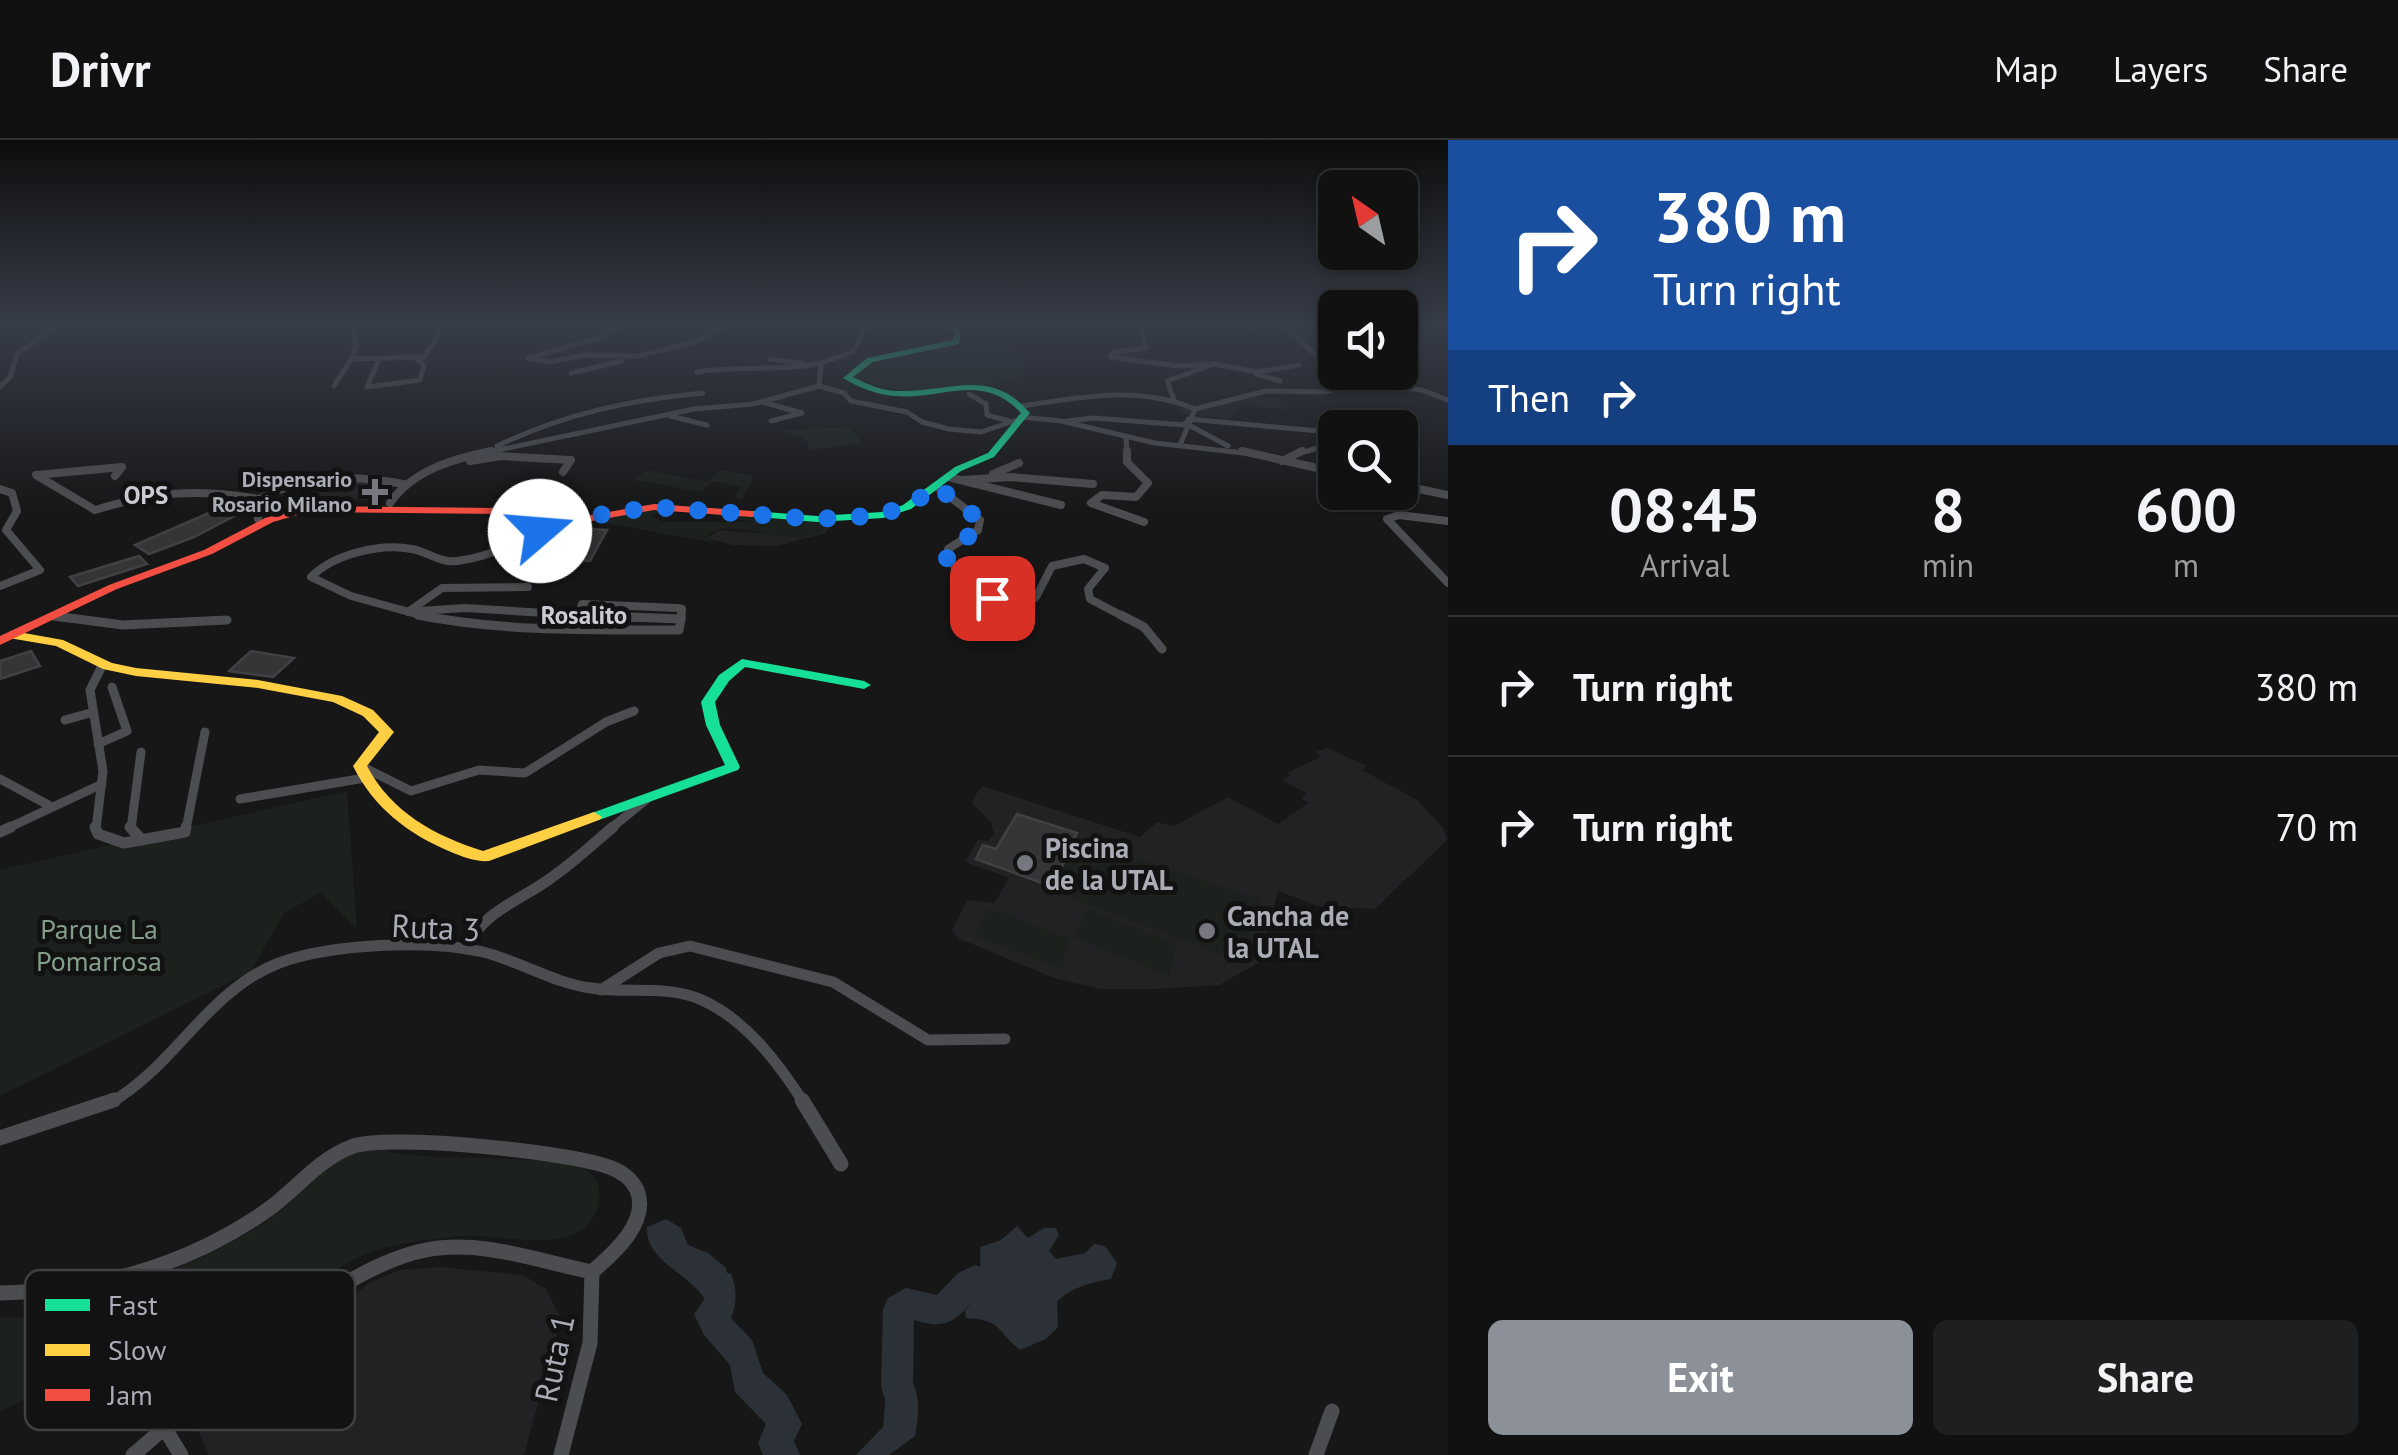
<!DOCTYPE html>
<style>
body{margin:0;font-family:"PT Sans",sans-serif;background:#1e1f20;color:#f1f3f6;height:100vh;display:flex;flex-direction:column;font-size:38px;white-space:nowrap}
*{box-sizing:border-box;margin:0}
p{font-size:32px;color:#9c9d9f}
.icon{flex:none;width:55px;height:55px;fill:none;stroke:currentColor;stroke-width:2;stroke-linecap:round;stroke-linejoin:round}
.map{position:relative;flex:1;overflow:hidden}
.panel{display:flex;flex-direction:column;background:#111112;width:950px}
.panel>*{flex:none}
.guide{background:#1a4fa0;color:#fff;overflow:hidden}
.needle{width:65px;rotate:326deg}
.fabs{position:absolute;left:1318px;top:30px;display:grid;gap:20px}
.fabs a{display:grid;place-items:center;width:100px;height:100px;border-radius:15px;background:#111112;box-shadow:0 2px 8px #0004,0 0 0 2px #303132;font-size:50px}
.pin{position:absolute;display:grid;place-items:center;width:85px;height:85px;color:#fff;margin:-42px;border-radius:20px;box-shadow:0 5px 15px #0006}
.me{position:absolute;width:110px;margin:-55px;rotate:72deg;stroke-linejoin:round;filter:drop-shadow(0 0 8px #0008)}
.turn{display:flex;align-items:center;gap:35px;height:210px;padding:0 40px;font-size:45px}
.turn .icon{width:130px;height:130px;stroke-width:2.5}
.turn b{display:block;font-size:70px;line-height:85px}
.then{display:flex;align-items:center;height:95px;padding:0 40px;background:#0003;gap:20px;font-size:38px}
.eta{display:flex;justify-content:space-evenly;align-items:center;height:170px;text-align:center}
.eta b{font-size:60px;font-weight:600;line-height:70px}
.primary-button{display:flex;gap:20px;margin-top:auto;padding:20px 40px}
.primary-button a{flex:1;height:115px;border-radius:15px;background:#8c9099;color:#fff;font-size:40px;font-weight:600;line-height:115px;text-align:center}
.primary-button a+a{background:#1e1f20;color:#f1f3f6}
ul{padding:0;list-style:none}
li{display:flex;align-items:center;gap:30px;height:140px;padding:0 40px;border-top:2px solid #303132}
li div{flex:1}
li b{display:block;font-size:38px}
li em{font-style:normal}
header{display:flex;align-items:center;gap:60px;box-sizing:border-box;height:140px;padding:0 50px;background:#111112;border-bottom:2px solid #303132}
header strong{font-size:48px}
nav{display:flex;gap:55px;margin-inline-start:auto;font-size:35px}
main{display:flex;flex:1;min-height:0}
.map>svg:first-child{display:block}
</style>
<header>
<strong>Drivr</strong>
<nav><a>Map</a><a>Layers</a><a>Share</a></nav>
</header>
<main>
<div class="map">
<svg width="1448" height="1315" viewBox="0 0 1448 1315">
<rect width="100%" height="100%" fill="#171718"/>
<g fill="#222224">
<polygon points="331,340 372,343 391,346 384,359 308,363 307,348 300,347"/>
<polygon points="833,382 826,393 777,406 733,405 706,398 720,390 804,397"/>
<polygon points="1327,608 1367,626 1362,630 1417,660 1444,689 1447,700 1375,769 1318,766 1278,751 1260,822 1219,845 1156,849 1101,849 1054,838 960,799 952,790 967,760 994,763 1009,738 965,722 978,699 987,702 994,695 991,682 971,662 982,646 1140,697 1157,682 1174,686 1228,657 1278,684 1308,663 1302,659 1306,653 1282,640 1290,635 1286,633 1321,617 1315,612"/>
<polygon points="439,1127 523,1135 546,1149 561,1179 524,1315 208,1315 196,1285 370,1142 400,1130"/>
</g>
<g fill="#1c211e">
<path d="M 965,202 L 1017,211 L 1022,225 L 1019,238 C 978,250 892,259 854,237 L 879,219 Z"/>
<polygon points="1249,254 1285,261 1289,269 1243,266 1229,279 1179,273 1184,267"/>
<polygon points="849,287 863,303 811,310 804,298 780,290"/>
<polygon points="647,330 707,342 721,330 754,336 742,360 734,356 741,347 714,341 701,352 635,340"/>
<path d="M 648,369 L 683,370 L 650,375 L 664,382 L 752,382 L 688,370 L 829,382 C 800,422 738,370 705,397 L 716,403 L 583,379 Z"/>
<polygon points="347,651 357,789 321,753 285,772 250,832 0,956 0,730"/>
<polygon points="1076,698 1260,760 1246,823 1051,751"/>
<polygon points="989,768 1070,799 1061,829 975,796"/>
<polygon points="1087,769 1176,804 1169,836 1075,798"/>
<path d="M 380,1009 C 428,1025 562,1010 590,1033 C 608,1047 598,1081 580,1091 C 540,1111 494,1091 452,1097 C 425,1100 395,1103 369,1113 C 305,1137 224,1221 171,1267 L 144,1205 L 0,1271 L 0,1177 C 59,1185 207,1119 260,1086 C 307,1056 317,1015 380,1009 Z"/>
</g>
<g fill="#2c3037">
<path d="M 666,1079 L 681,1088 L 688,1105 L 708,1113 L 726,1128 L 728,1145 L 719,1169 L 710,1174 C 707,1138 644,1126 647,1087 Z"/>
<path d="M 1017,1086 L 1028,1098 L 1044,1088 L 1056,1088 L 1059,1095 L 1049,1111 L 1056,1119 L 1085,1113 L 1094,1104 L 1105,1106 L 1117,1123 L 1111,1139 C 1093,1142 1069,1148 1057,1162 L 1058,1187 L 1046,1199 L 1020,1210 C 995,1190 1003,1180 966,1178 L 965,1171 L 981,1151 L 980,1107 L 1001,1100 Z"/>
<path d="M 896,1220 C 920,1246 921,1261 915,1296 L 889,1315 L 856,1315 L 883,1287 L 888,1231 Z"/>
</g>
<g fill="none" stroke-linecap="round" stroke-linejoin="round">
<g fill="#2c3037" fill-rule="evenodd">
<path d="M 975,1125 L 1014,1136 L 1018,1147 L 1014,1158 L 1003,1162 L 978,1156 C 956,1179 949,1191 914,1180 L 913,1247 L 909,1259 L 897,1263 L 885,1259 L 881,1247 L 883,1169 L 888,1158 L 906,1148 L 937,1155 L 958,1133 Z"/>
<path d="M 720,1130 L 731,1134 C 737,1148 737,1164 731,1178 L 752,1200 L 763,1233 L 787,1255 L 802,1284 L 794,1301 L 800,1315 L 763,1315 L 758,1303 L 766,1284 L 735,1252 L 730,1225 L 704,1195 L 694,1174 L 704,1160 L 709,1134 Z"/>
</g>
</g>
<g fill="#353537" stroke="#404144" stroke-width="2.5">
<polygon points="232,363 245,365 244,371 194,397 149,414 135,405"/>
<polygon points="566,388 607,390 590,421 509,414"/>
<polygon points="139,416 147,424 78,446 70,437"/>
<polygon points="31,511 40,526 0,539 0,521"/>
<polygon points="251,511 294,518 273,537 229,531"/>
<polygon points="1017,674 1077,693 1053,747 976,719 983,705 996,709"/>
</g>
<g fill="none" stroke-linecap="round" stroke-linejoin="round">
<g stroke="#4c4d50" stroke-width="5">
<polyline points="360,185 353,191 356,205 351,219 424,217 441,191 438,185"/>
<polyline points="622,185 599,198 528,218 550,222 584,215 638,216 694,202 725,185"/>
<polyline points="1142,185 1146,208 1115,212 1110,217 1178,226 1214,224 1167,241 1174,260"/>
<polyline points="1254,185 1254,190"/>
<polyline points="1285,185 1346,246"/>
<polyline points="1326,185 1335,189"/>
<polyline points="379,219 367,247 420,240 424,225 416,218"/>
<polyline points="770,219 803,224"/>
<polyline points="1214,224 1257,232 1299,225"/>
<path d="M 697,232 C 739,225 779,232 821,223"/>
<polyline points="571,233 622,221"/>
<polyline points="1256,234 1280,241"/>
<polyline points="334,246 351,219"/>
<polyline points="819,246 844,253 851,261 907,272 922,282 949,289 981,292 1017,280"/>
<polyline points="0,247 10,237 17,214 59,185"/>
<polyline points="969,254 986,264 987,275 1009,281"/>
<polyline points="762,262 802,273 771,281"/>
<path d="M 1022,266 C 1080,257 1139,245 1195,269"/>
<polyline points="670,276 707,285"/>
<polyline points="1020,277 1061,281 1155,303 1253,314"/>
<polyline points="1188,279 1330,292"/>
<polyline points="1067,281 1093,278 1185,285"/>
<polyline points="1185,283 1228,306"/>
<polyline points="1126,298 1127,314"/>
<polyline points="1180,305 1195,269 1266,251 1324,252 1360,243 1422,250 1448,260"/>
<path d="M 497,306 C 564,274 629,260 703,253"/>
<polyline points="479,314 694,269 753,264 819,246 821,223 853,212 867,185"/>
<polyline points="1297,314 1335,303"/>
<polyline points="1327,314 1335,310"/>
</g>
<g stroke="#4c4d50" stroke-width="8">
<polyline points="1127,311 1127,322 1148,343 1136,357 1102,355 1091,363 1144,382"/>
<polyline points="1242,311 1335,332"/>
<polyline points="1332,311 1326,313 1335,320"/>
<polyline points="477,319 470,321 501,316 571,320 563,332"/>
<polyline points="1282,321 1302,311"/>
<polyline points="993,334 1019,323"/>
<path d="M 115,336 L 122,327 L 36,335 L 95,370 C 156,351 197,349 259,359"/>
<polyline points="948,337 1061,365"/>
<polyline points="962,340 1011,337 1093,344"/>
<polyline points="1400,345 1448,355"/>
<path d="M 936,346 L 980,380 L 978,390 L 948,409 C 953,442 992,466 1024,466 L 1036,457 L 1052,426 L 1084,419 L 1105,428 L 1088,449 L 1090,459 L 1126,478"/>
<polyline points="0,349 12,353 17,371 6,390 40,430 0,446"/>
<path d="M 390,363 C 413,330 453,319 491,311"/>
<path d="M 258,379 L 259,359 C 304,335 353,334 403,344"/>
<polyline points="1448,381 1399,375 1387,379 1448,443"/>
<polyline points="419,471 465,468 578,475"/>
<polyline points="408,472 442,448 528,447"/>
<polyline points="54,476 66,478"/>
<path d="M 431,478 L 351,456 L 311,437 C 334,414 380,403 412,409 C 428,412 440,423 457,421 C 492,417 527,398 557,381"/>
<polyline points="645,478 578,475 582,464 678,468 682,469 681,478"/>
</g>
<g stroke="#4c4d50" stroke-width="9">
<path d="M 418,475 C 504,492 592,490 679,490 L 681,479"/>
<polyline points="580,475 681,479"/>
<polyline points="1121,475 1144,487 1162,509"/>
<polyline points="54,476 123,485 227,480"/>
<polyline points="681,479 681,475"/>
<polyline points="65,580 90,573"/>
<polyline points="98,604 127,591 112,547"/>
<polyline points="361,626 411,651 479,630 525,633 606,582 634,571"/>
<polyline points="0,639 52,667"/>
<polyline points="240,659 365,638"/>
<polyline points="6,689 102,644"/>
<polyline points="96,689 103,631 90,550 103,524"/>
<polyline points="131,689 141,612"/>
<polyline points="186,689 205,592"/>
<polyline points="610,689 647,659"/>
</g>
<g stroke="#4c4d50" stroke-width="11">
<polyline points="95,687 98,694 124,703 185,692 186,687"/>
<polyline points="130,687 142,700"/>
<polyline points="0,692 11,687"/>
<path d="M 466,809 C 482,771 520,761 551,738 C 573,723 593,704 613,687"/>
<polyline points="601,850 659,813 690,806 833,842 928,900 1005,899"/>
<path d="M 110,963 C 174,927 208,850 279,823 C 330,804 429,799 483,812 C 520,821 553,843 591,848 C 628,854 668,844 704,861 C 747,881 779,924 804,963"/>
</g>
<g stroke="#4c4d50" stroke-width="15">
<polyline points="802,960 841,1024"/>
<polyline points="0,998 114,960"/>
<path d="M 0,1153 C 96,1151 185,1127 266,1071 C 295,1051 317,1020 351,1007 C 387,993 570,1012 609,1027 C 621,1031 631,1038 637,1050 C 650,1082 613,1114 592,1132"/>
<polyline points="165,1289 181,1315"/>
<path d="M 133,1315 C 209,1251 328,1129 426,1110 C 480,1099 539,1121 592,1132"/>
<polyline points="561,1315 590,1203 592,1132"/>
<polyline points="1316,1315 1332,1271"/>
</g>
<g fill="#16e098" fill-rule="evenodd">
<path d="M 946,185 L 954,185 L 961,189 L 959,204 L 873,222 L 853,237 C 867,244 882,251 898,251 C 949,253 990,226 1030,273 L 994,317 L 961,331 L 911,369 L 883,378 L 817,382 L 748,376 L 748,372 L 752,371 L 817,376 L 882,372 L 903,365 L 955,327 L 988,313 L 1021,273 C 982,231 943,260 895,256 C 877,255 858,247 843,238 L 867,218 L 953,200 L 954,192 Z"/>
<polygon points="742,519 864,541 871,545 864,549 745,527 729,541 715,562 720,585 740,627 738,630 599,680 589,680 586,677 589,674 725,625 706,585 701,562 719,535"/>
</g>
<path fill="#ffcf43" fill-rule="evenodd" d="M 13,491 L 63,500 L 112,523 L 136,528 L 258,540 L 342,556 L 373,570 L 394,592 L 367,626 C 391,672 435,696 483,711 L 594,672 L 602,677 L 599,680 L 489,721 C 476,722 463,717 451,712 C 408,694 374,668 353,626 L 379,592 L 363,576 L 333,562 L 258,548 L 136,536 L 103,529 L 56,506 L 9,498 L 9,492 Z"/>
<polygon fill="#f24e42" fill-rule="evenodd" points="654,364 752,371 757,374 752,377 654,370 569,385 501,374 308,372 273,382 212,414 117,449 0,505 0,496 109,445 204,410 265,378 307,366 501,368 569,379"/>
</g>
<linearGradient id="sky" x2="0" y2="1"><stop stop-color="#0d0d0d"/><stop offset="0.5" stop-color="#363c48"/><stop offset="1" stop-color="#363c48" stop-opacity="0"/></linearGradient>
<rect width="1448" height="370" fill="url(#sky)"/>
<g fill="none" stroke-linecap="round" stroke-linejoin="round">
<polyline stroke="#1a73e8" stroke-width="18" stroke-dasharray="0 32.4" points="540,391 557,381 654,367 816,379 870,376 908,367 936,346 980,380 978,390 948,410 947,419 955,431 992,458"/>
</g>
<g fill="#77787f" stroke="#121213" stroke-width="4">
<path d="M370 337h10v10h10v10h-10v10h-10v-10h-10v-10h10z"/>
<circle cx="1025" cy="723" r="10"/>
<circle cx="1207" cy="791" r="10"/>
</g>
<g text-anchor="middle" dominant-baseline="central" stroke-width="10" stroke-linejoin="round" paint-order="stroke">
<g font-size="22" font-weight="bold" fill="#aaacb6" stroke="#121213" text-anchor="end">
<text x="352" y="339">Dispensario<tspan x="352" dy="25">Rosario Milano</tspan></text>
</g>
<g font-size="25" font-weight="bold" fill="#cbcbd3" stroke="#121213">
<text x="146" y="355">OPS</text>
<text x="584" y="475">Rosalito</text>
</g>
<g font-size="28" font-weight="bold" fill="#aaacb6" stroke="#121213" text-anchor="start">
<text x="1045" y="707">Piscina<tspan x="1045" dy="32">de la UTAL</tspan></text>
<text x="1227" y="775">Cancha de<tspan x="1227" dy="32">la UTAL</tspan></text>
</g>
<g font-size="28" fill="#849f8b" stroke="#121213">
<text x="99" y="788">Parque La<tspan x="99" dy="32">Pomarrosa</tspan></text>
</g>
<g font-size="32" fill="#aaacb6" stroke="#121213">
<text transform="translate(436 787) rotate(3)">Ruta 3</text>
<text transform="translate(554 1218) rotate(-78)">Ruta 1</text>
</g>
</g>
<rect x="25" y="1130" width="330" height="160" rx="15" fill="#121213" stroke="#404044" stroke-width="2.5"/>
<rect x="45" y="1159" width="45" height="12" fill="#16e098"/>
<rect x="45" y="1204" width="45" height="12" fill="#ffcf43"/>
<rect x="45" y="1249" width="45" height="12" fill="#f24e42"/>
<g font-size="28" fill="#aaacb6">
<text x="108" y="1175">Fast</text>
<text x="108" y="1220">Slow</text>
<text x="108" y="1265">Jam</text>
</g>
</svg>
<div class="fabs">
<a><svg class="needle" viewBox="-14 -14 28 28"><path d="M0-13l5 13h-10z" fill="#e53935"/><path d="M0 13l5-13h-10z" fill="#9c9d9f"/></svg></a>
<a><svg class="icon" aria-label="sound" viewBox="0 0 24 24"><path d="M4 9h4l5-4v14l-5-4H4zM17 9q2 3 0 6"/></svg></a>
<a><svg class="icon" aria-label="search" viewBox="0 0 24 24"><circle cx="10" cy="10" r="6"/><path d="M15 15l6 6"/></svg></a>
</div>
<div class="pin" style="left:992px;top:458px;background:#d93025"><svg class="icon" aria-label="arrive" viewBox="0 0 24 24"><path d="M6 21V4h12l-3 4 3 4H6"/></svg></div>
<svg class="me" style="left:540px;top:391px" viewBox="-20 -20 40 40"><circle r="19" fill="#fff"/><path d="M0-13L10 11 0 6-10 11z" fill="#1a73e8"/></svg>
</div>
<section class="panel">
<div class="guide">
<div class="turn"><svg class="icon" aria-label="right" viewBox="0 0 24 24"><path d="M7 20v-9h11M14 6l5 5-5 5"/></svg><div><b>380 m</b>Turn right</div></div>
<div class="then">Then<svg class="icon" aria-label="right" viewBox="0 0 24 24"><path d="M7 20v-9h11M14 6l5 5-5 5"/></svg></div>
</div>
<div class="eta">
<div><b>08:45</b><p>Arrival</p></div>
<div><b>8</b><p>min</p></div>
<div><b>600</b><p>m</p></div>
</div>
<ul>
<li><svg class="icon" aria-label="right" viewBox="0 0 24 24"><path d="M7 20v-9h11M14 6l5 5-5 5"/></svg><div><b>Turn right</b></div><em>380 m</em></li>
<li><svg class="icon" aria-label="right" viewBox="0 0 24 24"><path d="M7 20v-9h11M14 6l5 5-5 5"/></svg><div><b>Turn right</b></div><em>70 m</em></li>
</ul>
<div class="primary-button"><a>Exit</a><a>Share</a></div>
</section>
</main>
